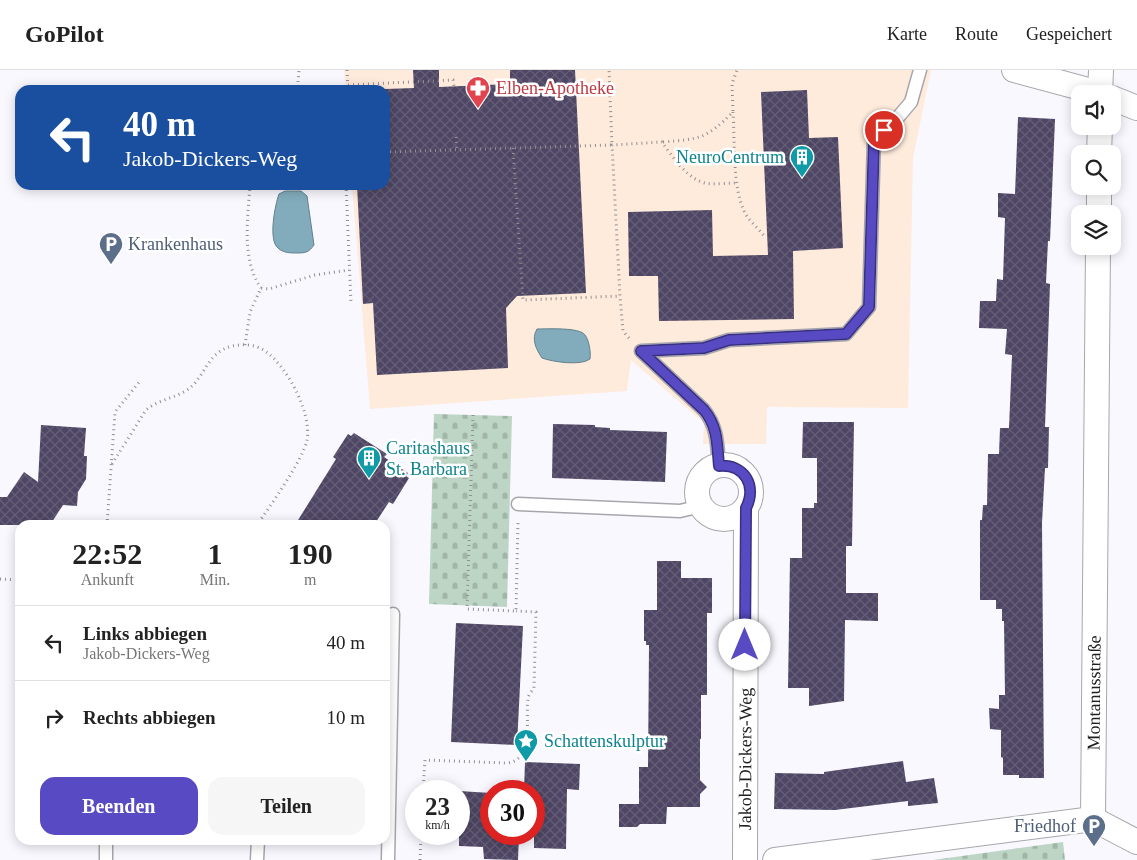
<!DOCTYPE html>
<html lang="de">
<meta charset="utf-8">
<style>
body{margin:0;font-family:"Times New Roman",serif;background:#f6f6f6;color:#222;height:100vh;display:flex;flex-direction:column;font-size:19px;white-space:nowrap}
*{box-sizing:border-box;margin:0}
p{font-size:16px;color:#767676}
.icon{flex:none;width:28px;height:28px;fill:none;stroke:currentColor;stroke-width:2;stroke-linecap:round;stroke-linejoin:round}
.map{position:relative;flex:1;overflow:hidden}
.side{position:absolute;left:15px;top:450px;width:375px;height:325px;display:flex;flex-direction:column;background:#fff;border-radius:15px;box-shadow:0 2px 12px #0003}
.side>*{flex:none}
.banner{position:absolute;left:15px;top:15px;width:375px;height:105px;border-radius:15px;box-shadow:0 2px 12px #0003;background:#1a4fa0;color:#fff;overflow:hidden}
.controls{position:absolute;left:1071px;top:15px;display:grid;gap:10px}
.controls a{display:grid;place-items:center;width:50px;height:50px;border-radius:10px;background:#fff;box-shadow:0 2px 12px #0003;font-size:25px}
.speed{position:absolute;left:405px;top:710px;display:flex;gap:10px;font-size:25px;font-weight:700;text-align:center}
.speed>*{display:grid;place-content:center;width:65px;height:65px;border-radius:50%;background:#fff;box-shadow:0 2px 12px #0003;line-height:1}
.speed small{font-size:12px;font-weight:400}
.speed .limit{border:8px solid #d22;background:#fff;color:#111}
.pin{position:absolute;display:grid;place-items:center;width:42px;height:42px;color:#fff;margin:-21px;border:2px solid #fff;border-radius:50%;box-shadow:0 1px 5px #0007}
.me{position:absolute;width:55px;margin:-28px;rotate:0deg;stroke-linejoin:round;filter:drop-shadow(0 0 4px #0008)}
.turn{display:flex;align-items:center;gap:18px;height:105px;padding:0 25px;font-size:22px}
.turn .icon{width:65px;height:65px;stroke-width:2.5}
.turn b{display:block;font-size:35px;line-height:42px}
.eta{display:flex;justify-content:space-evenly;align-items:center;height:85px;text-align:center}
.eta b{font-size:30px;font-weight:800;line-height:35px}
.action{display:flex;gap:10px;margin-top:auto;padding:10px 25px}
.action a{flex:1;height:58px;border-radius:15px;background:#574ac2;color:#fff;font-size:20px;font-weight:800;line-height:58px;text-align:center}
.action a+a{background:#f6f6f6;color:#222}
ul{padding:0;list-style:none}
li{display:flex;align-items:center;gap:15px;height:75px;padding:0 25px;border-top:1px solid #e0e0e0}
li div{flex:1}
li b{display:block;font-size:19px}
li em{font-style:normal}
header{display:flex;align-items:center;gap:30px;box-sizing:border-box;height:70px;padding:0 25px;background:#fff;border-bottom:1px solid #e0e0e0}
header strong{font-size:24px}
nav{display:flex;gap:28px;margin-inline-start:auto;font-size:18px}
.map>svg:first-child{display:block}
</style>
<header>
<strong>GoPilot</strong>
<nav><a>Karte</a><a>Route</a><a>Gespeichert</a></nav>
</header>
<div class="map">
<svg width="1137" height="790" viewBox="0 0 1137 790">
<defs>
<pattern id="cemetery-stones" width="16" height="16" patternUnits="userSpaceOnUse" patternTransform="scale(1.25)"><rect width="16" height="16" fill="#bdd5c4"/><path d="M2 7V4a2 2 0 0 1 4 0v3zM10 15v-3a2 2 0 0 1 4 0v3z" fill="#a2b6a8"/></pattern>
<pattern id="building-cross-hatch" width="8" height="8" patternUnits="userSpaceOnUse" patternTransform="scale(1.25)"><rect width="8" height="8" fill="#4e4664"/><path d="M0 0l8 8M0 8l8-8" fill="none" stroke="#645e76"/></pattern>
</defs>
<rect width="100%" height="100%" fill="#f9f8ff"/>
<polygon fill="#feebdb" points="344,0 931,0 913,88 908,338 767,337 766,374 703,374 704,353 631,290 627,321 370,339 352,115 385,115 385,20 346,20"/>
<g fill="url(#cemetery-stones)">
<polygon points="434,344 512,346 507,537 429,534"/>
<polygon points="1063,772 1065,790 933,790"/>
</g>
<g fill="#82acbc" stroke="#64818e">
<path d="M 285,121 L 301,121 L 307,126 L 314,175 C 309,182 306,183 297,183 C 291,183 283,183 278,178 C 268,170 275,135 279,124 Z"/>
<path d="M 537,259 C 546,259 580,257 585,265 C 589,270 591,282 590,289 C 581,296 553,292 542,288 C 536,279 531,269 537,259 Z"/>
</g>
<g fill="url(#building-cross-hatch)">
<polygon points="413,0 439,0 439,17 510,14 510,0 575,0 586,223 517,226 506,238 508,298 377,305 373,233 363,234 357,115 385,115 385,19 414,18"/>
<polygon points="807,20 809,68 838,67 843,178 793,181 794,249 659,251 658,206 629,206 628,142 712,140 713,186 768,185 761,22"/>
<polygon points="1018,47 1055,49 1050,171 1048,171 1046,213 1050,214 1045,357 1049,357 1048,398 1045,398 1042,453 1044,708 1019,708 1019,705 1003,705 1003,688 1001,687 1001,660 990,659 989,638 999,639 999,625 1005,625 1004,551 1002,551 1002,539 996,539 996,530 980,530 980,450 982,450 983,435 987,435 988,384 999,384 1000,358 1009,358 1012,285 1005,284 1007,259 979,258 980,231 996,231 997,209 1003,210 1005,148 998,147 998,123 1015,124"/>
<polygon points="803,352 854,352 852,476 846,476 846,523 878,523 878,551 845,550 844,631 809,636 809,618 788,618 790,488 802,488 802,438 814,438 814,433 817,433 817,388 802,388"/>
<polygon points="553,354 595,355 595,357 610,358 610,360 667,362 665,412 552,408"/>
<polygon points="41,355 86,358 84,386 87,386 86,409 78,422 77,436 63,435 50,455 0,455 0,427 7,427 24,402 38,412"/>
<polygon points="354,363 387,384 384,387 408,403 406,406 409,408 393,434 389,432 374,455 295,455 336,389 333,387 348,364 351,366"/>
<polygon points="657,491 681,491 681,508 712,508 712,543 707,543 707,625 701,625 701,669 700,669 700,710 707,717 700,724 700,737 667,737 666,754 640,754 637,757 619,757 619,734 639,734 639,697 648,697 649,575 646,575 646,571 644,571 644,540 657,540"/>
<polygon points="456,553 523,556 517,675 451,672"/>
<polygon points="903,691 906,712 934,708 938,733 908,736 908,731 835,740 774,739 775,703 824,704 824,702"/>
<polygon points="525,692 580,694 579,720 567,719 566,779 534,778 534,721 524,721"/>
<polygon points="459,721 491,723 491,764 519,764 518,790 484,789 483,777 459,776"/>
</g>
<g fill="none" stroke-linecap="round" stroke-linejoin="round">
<g stroke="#a8a6ad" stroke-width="15">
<g id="service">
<path d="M 719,396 C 717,374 718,358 704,340 L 641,281 L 704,278 L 729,270 L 846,264 L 869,237 L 874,69 L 894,52 L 911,32 L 920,0"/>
<polyline points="518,434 680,441 701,436"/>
<polyline points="106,790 106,770"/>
<polyline points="257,790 258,770"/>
<polyline points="388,790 393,544"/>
</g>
</g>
<g stroke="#a8a6ad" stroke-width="26">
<g id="minor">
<polyline points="1014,0 1103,24"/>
<polyline points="1100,24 1101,0"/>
<polyline points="1112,28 1137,38"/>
<polyline points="1099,84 1100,56"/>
<polyline points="1099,144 1099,116"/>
<circle cx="724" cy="422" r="27"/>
<path id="s1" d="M 1093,749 L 1098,176"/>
<polyline points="1093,749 1137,772"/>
<path id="s2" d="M 745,790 L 746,438"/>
<polyline points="775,790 1093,749"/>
</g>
</g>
<g stroke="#908f94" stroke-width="3" stroke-dasharray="1 4" stroke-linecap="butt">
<polyline points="347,0 348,20"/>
<polyline points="298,12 299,0"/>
<polyline points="348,15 453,10 454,16"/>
<path d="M 733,42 C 735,70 732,118 745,143 C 750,152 759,159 765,167"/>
<polyline points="456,67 457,80"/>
<path d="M 663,72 C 700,69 706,69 733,42 L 732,14 L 737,0"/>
<polyline points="513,78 523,230 620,226"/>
<polyline points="385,82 612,75 609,0"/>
<path d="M 250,115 C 248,147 241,190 261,218"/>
<polyline points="346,115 351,233"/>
<path d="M 629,268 L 623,261 L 620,226 L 612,75 L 662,72 C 672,86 687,109 705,113 C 715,115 727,113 737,113"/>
<polyline points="245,275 250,242 261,218 269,219 315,205 349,200"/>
<polyline points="473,345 467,539 516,541 518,452"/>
<path d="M 112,394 L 146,340 C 159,329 177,328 190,318 C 206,304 208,282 232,276 C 243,274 255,274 265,281 C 287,296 312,343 307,370 C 303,390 270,436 257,455"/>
<polyline points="107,455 115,342 140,311"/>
<polyline points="125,455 127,455"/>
<polyline points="0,509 20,510"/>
<path d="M 423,721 L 425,690 L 507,693 C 535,690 525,648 528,628 C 529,624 532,621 534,618 L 536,542 L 516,541"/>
<polyline points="420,790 421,764"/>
</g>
<use href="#service" stroke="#fff" stroke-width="12"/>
<use href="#minor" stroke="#fff" stroke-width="24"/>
</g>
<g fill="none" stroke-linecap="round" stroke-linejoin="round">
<g stroke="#39307e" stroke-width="12">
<path id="route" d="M 745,575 L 746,438 C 757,416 745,394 719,396 C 717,374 718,357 704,340 L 641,281 L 704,278 L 729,270 L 846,264 L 869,237 L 874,69 L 884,60"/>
</g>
<use href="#route" stroke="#574ac2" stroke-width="9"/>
</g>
<defs>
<g id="pharmacy-pin" transform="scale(1.25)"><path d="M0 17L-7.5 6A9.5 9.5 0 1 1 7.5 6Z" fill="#e0444e" stroke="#fff"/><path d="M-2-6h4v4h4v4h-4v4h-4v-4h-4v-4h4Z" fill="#fff"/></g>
<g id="building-pin" transform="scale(1.25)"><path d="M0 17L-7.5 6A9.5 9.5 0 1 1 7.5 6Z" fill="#0f9aa8" stroke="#fff"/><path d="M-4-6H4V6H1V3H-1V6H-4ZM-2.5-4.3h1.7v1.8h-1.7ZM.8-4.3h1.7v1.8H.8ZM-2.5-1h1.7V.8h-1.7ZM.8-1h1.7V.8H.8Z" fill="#fff"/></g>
<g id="parking-pin" transform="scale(1.25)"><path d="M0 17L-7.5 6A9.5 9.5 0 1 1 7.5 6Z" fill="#5c6f8a" stroke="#fff"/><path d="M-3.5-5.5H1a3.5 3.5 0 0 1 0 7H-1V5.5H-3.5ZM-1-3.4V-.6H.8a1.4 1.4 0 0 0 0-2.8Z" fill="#fff"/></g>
<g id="sight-pin" transform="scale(1.25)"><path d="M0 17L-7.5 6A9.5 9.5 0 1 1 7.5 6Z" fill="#0f9aa8" stroke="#fff"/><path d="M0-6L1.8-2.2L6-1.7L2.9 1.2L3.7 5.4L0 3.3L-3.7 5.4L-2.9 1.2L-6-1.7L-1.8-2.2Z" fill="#fff"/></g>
</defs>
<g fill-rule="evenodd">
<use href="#pharmacy-pin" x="478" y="18"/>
<use href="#building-pin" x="802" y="87"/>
<use href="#parking-pin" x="111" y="174"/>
<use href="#building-pin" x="369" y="388"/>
<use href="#sight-pin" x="526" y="671"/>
<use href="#parking-pin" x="1094" y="756"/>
</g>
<g text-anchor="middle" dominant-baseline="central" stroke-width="5" stroke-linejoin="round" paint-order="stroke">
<g font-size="18" fill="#be3a42" stroke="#fff" text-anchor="start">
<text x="496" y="18">Elben-Apotheke</text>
</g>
<g font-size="18" fill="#0d838f" stroke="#fff" text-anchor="start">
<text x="784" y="87" text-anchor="end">NeuroCentrum</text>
<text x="386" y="378">Caritashaus<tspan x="386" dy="21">St. Barbara</tspan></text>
<text x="544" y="671">Schattenskulptur</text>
</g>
<g font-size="18" fill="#4e5e75" stroke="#fff" text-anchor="start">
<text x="128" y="174">Krankenhaus</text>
<text x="1076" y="756" text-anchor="end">Friedhof</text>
</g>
<g font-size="18" fill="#1f1e21" stroke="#fff">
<text stroke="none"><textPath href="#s1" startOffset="126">Montanusstraße</textPath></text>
<text stroke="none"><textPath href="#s2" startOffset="101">Jakob-Dickers-Weg</textPath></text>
</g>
</g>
</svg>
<div class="controls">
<a><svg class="icon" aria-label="sound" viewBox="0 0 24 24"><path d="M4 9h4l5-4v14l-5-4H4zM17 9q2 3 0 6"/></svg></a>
<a><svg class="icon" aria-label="search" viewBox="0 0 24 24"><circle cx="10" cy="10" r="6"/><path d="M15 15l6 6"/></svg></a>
<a><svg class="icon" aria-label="layers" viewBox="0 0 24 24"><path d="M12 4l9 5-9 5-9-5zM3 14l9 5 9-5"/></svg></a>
</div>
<div class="speed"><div>23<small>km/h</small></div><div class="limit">30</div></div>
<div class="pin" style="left:884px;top:60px;background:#d93025"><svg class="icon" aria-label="arrive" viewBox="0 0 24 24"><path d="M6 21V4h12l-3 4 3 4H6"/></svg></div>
<svg class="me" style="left:745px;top:575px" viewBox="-20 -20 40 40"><circle r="19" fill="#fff"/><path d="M0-13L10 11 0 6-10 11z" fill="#574ac2"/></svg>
<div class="banner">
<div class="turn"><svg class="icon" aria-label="left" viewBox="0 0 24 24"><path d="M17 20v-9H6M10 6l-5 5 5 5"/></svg><div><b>40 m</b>Jakob-Dickers-Weg</div></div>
</div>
<section class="side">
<div class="eta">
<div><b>22:52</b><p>Ankunft</p></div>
<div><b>1</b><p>Min.</p></div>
<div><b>190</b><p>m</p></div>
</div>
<ul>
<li><svg class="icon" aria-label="left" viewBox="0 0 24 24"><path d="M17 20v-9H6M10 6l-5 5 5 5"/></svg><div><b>Links abbiegen</b><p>Jakob-Dickers-Weg</p></div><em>40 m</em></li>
<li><svg class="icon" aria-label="right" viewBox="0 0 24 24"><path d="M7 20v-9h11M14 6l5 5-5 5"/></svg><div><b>Rechts abbiegen</b></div><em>10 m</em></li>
</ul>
<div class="action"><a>Beenden</a><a>Teilen</a></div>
</section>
</div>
